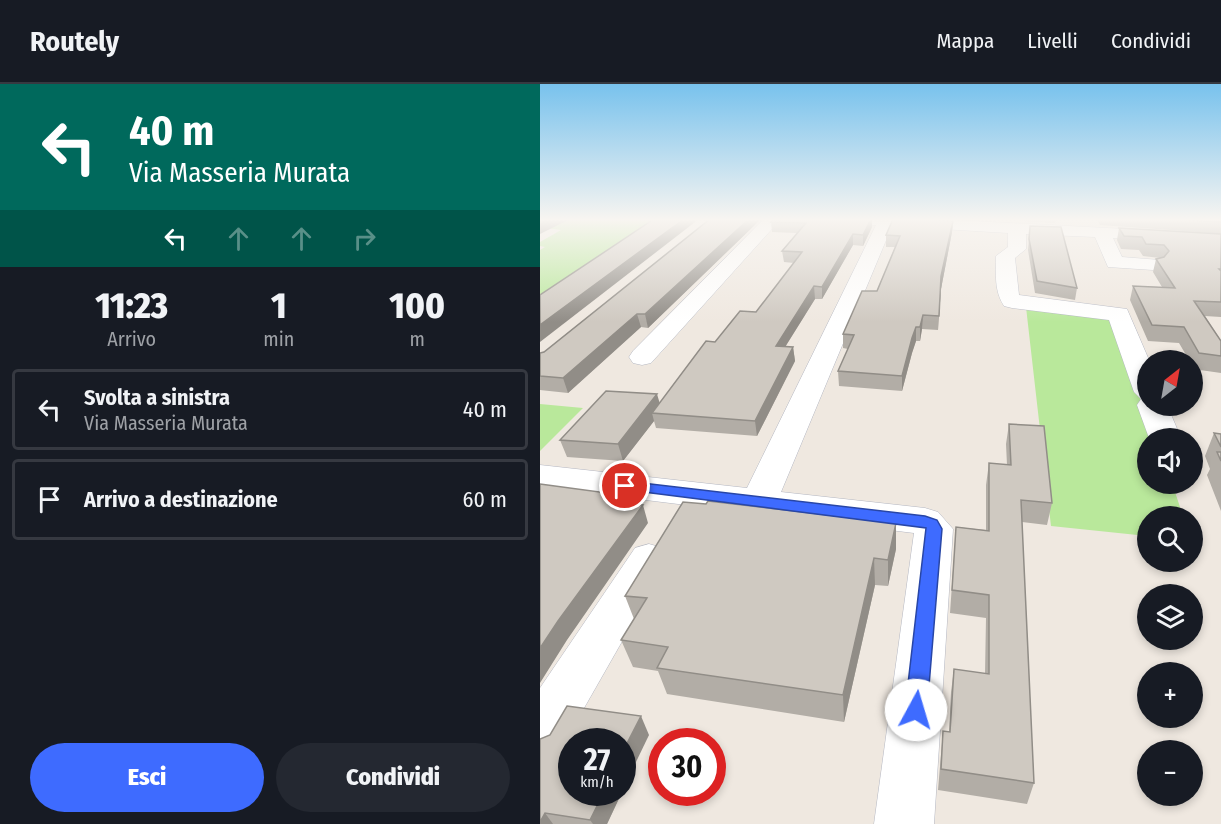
<!DOCTYPE html>
<html lang="it">
<meta charset="utf-8">
<style>
body{margin:0;font-family:"Fira Sans Condensed",sans-serif;background:#242831;color:#f1f3f6;height:100vh;display:flex;flex-direction:column;font-size:22px;white-space:nowrap}
*{box-sizing:border-box;margin:0}
p{font-size:20px;color:#9ea1a6}
.icon{flex:none;width:33px;height:33px;fill:none;stroke:currentColor;stroke-width:2;stroke-linecap:round;stroke-linejoin:round}
.map{position:relative;flex:1;overflow:hidden}
.sheet{display:flex;flex-direction:column;background:#171b24;width:540px}
.sheet>*{flex:none}
.hud{background:#00695c;color:#fff;overflow:hidden}
.needle{width:39px;rotate:31deg}
.controls{position:absolute;left:597px;top:266px;display:grid;gap:12px}
.controls a{display:grid;place-items:center;width:66px;height:66px;border-radius:50%;background:#171b24;box-shadow:0 3px 9px #0003;font-size:30px}
.speed{position:absolute;left:18px;top:644px;display:flex;gap:12px;font-size:30px;font-weight:700;text-align:center}
.speed>*{display:grid;place-content:center;width:78px;height:78px;border-radius:50%;background:#171b24;box-shadow:0 3px 9px #0003;line-height:1}
.speed small{font-size:15px;font-weight:400}
.speed .limit{border:9px solid #d22;background:#fff;color:#111}
.pin{position:absolute;display:grid;place-items:center;width:51px;height:51px;color:#fff;margin:-26px;border:3px solid #fff;border-radius:50%;box-shadow:0 2px 6px #0007}
.me{position:absolute;width:66px;margin:-33px;rotate:6deg;stroke-linejoin:round;filter:drop-shadow(0 0 4px #0008)}
.turn{display:flex;align-items:center;gap:21px;height:126px;padding:0 30px;font-size:27px}
.turn .icon{width:78px;height:78px;stroke-width:2.5}
.turn b{display:block;font-size:42px;line-height:51px}
.lanes{display:flex;align-items:center;height:57px;padding:0 30px;background:#0003;justify-content:center;gap:30px;direction:ltr}
.lanes .off{opacity:.35}
.eta{display:flex;justify-content:space-evenly;align-items:center;height:102px;text-align:center}
.eta b{font-size:36px;font-weight:800;line-height:42px}
.action{display:flex;gap:12px;margin-top:auto;padding:12px 30px}
.action a{flex:1;height:69px;border-radius:36px;background:#3e6bff;color:#fff;font-size:24px;font-weight:800;line-height:69px;text-align:center}
.action a+a{background:#242831;color:#f1f3f6}
ul{padding:0;list-style:none}
li{display:flex;align-items:center;gap:18px;height:81px;margin:0 12px 9px;padding:0 18px;border:3px solid #363941;border-radius:6px}
li div{flex:1}
li b{display:block;font-size:22px}
li em{font-style:normal}
header{display:flex;align-items:center;gap:36px;box-sizing:border-box;height:84px;padding:0 30px;background:#171b24;border-bottom:2px solid #363941}
header strong{font-size:28px}
nav{display:flex;gap:33px;margin-inline-start:auto;font-size:21px}
main{display:flex;flex:1;min-height:0}
.map>svg:first-child{display:block}
</style>
<header>
<strong>Routely</strong>
<nav><a>Mappa</a><a>Livelli</a><a>Condividi</a></nav>
</header>
<main>
<section class="sheet">
<div class="hud">
<div class="turn"><svg class="icon" aria-label="left" viewBox="0 0 24 24"><path d="M17 20v-9H6M10 6l-5 5 5 5"/></svg><div><b>40 m</b>Via Masseria Murata</div></div>
<div class="lanes"><svg class="icon" aria-label="left" viewBox="0 0 24 24"><path d="M17 20v-9H6M10 6l-5 5 5 5"/></svg><svg class="icon off" aria-label="ahead" viewBox="0 0 24 24"><path d="M12 20V5M6 11l6-6 6 6"/></svg><svg class="icon off" aria-label="ahead" viewBox="0 0 24 24"><path d="M12 20V5M6 11l6-6 6 6"/></svg><svg class="icon off" aria-label="right" viewBox="0 0 24 24"><path d="M7 20v-9h11M14 6l5 5-5 5"/></svg></div>
</div>
<div class="eta">
<div><b>11:23</b><p>Arrivo</p></div>
<div><b>1</b><p>min</p></div>
<div><b>100</b><p>m</p></div>
</div>
<ul>
<li><svg class="icon" aria-label="left" viewBox="0 0 24 24"><path d="M17 20v-9H6M10 6l-5 5 5 5"/></svg><div><b>Svolta a sinistra</b><p>Via Masseria Murata</p></div><em>40 m</em></li>
<li><svg class="icon" aria-label="arrive" viewBox="0 0 24 24"><path d="M6 21V4h12l-3 4 3 4H6"/></svg><div><b>Arrivo a destinazione</b></div><em>60 m</em></li>
</ul>
<div class="action"><a>Esci</a><a>Condividi</a></div>
</section>
<div class="map">
<svg width="681" height="740" viewBox="0 0 681 740">
<rect width="100%" height="100%" fill="#efe8e0"/>
<g fill="#b9e89b">
<polygon points="0,135 130,135 0,221 0,166 5,163 0,162 0,158 21,146 0,143"/>
<polygon points="486,223 574,232 616,354 608,354 608,399 632,399 643,432 608,432 607,452 511,442"/>
<polygon points="0,320 43,324 0,367"/>
</g>
<g fill="none" stroke-linecap="round" stroke-linejoin="round">
<g stroke="#b4b7c2" stroke-width="1">
<g id="minor">
<polygon points="224,135 241,135 111,279 102,281 93,279 89,273 93,267"/>
<path d="M 300,135 L 394,135 L 681,150 L 681,160 L 573,154 L 582,173 L 620,176 L 623,180 L 620,184 L 613,186 L 568,183 L 555,153 L 486,150 L 486,165 L 475,174 L 479,211 L 587,225 L 609,276 L 608,321 L 627,321 L 641,354 L 609,354 L 597,321 L 601,315 L 594,308 L 569,236 L 472,224 L 464,222 C 454,207 456,190 456,172 L 468,163 L 468,149 L 352,142 L 241,408 L 385,424 L 398,428 L 413,445 L 394,740 L 334,740 L 374,449 L 0,403 L 0,381 L 207,404 L 336,141 L 308,140 Z"/>
<polygon points="109,460 123,464 129,475 19,668 0,676 0,604 95,464"/>
</g>
</g>
<use href="#minor" fill="#fff" fill-rule="evenodd"/>
</g>
<g fill="#b2ada6">
<polygon points="170,135 221,135 108,244 101,243 28,309 0,306 0,269 4,268"/>
<polygon points="233,135 332,135 332,143 323,162 313,161 282,215 275,215 245,263 253,263 255,277 217,352 116,344 114,337 83,377 27,373 20,356 120,319 175,258 216,228 254,179 244,178 242,167 257,149 232,148 231,138"/>
<polygon points="482,135 516,135 515,139 483,137"/>
<polygon points="557,135 681,135 681,233 665,232 681,257 681,289 653,285 652,276 649,276 639,259 608,257 590,216 593,202 622,203 613,188 616,175 620,174 603,172 599,166 581,165 577,156 579,144 671,149 560,141"/>
<polygon points="413,137 412,148 401,205 398,246 382,245 380,257 376,257 372,269 362,307 299,302 298,287 308,265 303,264 303,250 337,207 355,163 346,163 346,151"/>
<polygon points="490,142 537,204 535,216 495,209 488,166"/>
<polygon points="469,340 512,419 507,441 482,438 494,699 487,720 398,706 403,647 409,648 411,608 414,585 445,590 446,534 410,529 416,443 446,446 446,401 449,379 467,381 466,360"/>
<polygon points="674,349 681,350 681,427 667,391 670,385 665,372"/>
<polygon points="356,439 356,465 348,502 335,501 304,638 127,610 118,587 93,583 81,556 94,535 85,512"/>
<polygon points="109,651 32,708 82,708 67,740 0,740 0,655"/>
</g>
<g fill="#918d87">
<polygon points="9,135 30,135 0,150 0,139"/>
<polygon points="144,135 159,135 0,258 0,241"/>
<polygon points="209,135 221,135 108,244 105,230"/>
<polygon points="331,135 332,135 332,143 323,162 323,151"/>
<polygon points="413,137 412,148 401,205 398,246 401,192"/>
<polygon points="313,150 313,161 282,215 282,203"/>
<polygon points="274,202 275,215 237,276 236,262"/>
<polygon points="97,230 101,243 28,309 23,294"/>
<polygon points="383,231 382,245 380,257 380,243"/>
<polygon points="376,243 376,257 372,269 362,307 362,292 372,254"/>
<polygon points="253,263 255,277 217,352 215,337"/>
<polygon points="117,310 122,327 112,329 114,337 83,377 78,360"/>
<polygon points="97,413 100,424 103,421 108,439 27,556 0,599 0,564"/>
<polygon points="356,439 356,465 348,502 348,476"/>
<polygon points="334,474 335,501 304,638 303,611"/>
<polygon points="101,632 109,651 82,707 82,669"/>
<polygon points="64,708 82,708 67,740 53,740 50,736"/>
<polygon points="5,729 13,740 0,740 0,738"/>
</g>
<g fill="#cfc9c1" stroke="#918d87" stroke-width="1.5">
<polygon points="0,135 9,135 0,139"/>
<polygon points="114,135 144,135 0,241 0,211"/>
<polygon points="170,135 209,135 105,230 97,230 23,294 0,292 0,269 4,268"/>
<polygon points="233,135 331,135 323,151 313,150 282,203 274,202 236,262 253,263 215,337 112,329 166,257 175,258 200,227 216,228 262,168 242,167 266,139 231,138"/>
<polygon points="353,135 375,135 413,137 401,192 399,232 383,231 380,243 376,243 372,254 362,292 298,287 314,251 303,250 322,207 337,207 360,152 346,151"/>
<polygon points="635,135 681,135 681,138"/>
<polygon points="490,142 521,143 537,204 497,197 489,155"/>
<polygon points="579,144 681,150 681,185 679,185 681,187 681,218 654,217 681,257 681,272 659,269 644,243 612,241 593,202 635,204 616,175 624,173 629,167 624,161 606,160 602,153 584,152"/>
<polygon points="66,307 117,310 78,360 20,356"/>
<polygon points="469,340 504,342 512,419 481,416 494,699 401,685 403,647 410,648 414,585 449,590 449,511 412,506 416,443 449,447 449,379 471,381"/>
<polygon points="674,349 681,350 681,363"/>
<polygon points="677,368 681,368 681,377"/>
<polygon points="0,400 97,413 92,420 103,421 18,537 0,564"/>
<polygon points="168,417 356,439 348,476 334,474 303,611 117,584 128,563 81,556 107,514 85,512 143,418 166,420"/>
<polygon points="27,622 101,632 82,669 82,657 32,657 32,708 64,708 50,736 5,729 0,738 0,655 10,651"/>
</g>
<linearGradient id="sky" x2="0" y2="1"><stop stop-color="#78c2ed"/><stop offset="0.57" stop-color="#f8f5f1"/><stop offset="1" stop-color="#f8f5f1" stop-opacity="0"/></linearGradient>
<rect width="681" height="238" fill="url(#sky)"/>
<polygon fill="#3e6bff" stroke="#2846a6" stroke-width="1.5" points="85,397 385,432 397,436 402,445 387,626 383,633 376,636 368,633 365,626 386,444 80,405 78,402"/>
</svg>
<div class="controls">
<a><svg class="needle" viewBox="-14 -14 28 28"><path d="M0-13l5 13h-10z" fill="#e53935"/><path d="M0 13l5-13h-10z" fill="#9ea1a6"/></svg></a>
<a><svg class="icon" aria-label="sound" viewBox="0 0 24 24"><path d="M4 9h4l5-4v14l-5-4H4zM17 9q2 3 0 6"/></svg></a>
<a><svg class="icon" aria-label="search" viewBox="0 0 24 24"><circle cx="10" cy="10" r="6"/><path d="M15 15l6 6"/></svg></a>
<a><svg class="icon" aria-label="layers" viewBox="0 0 24 24"><path d="M12 4l9 5-9 5-9-5zM3 14l9 5 9-5"/></svg></a>
<a>+</a>
<a>−</a>
</div>
<div class="speed"><div>27<small>km/h</small></div><div class="limit">30</div></div>
<div class="pin" style="left:85px;top:402px;background:#d93025"><svg class="icon" aria-label="arrive" viewBox="0 0 24 24"><path d="M6 21V4h12l-3 4 3 4H6"/></svg></div>
<svg class="me" style="left:376px;top:626px" viewBox="-20 -20 40 40"><circle r="19" fill="#fff"/><path d="M0-13L10 11 0 6-10 11z" fill="#3e6bff"/></svg>
</div>
</main>
